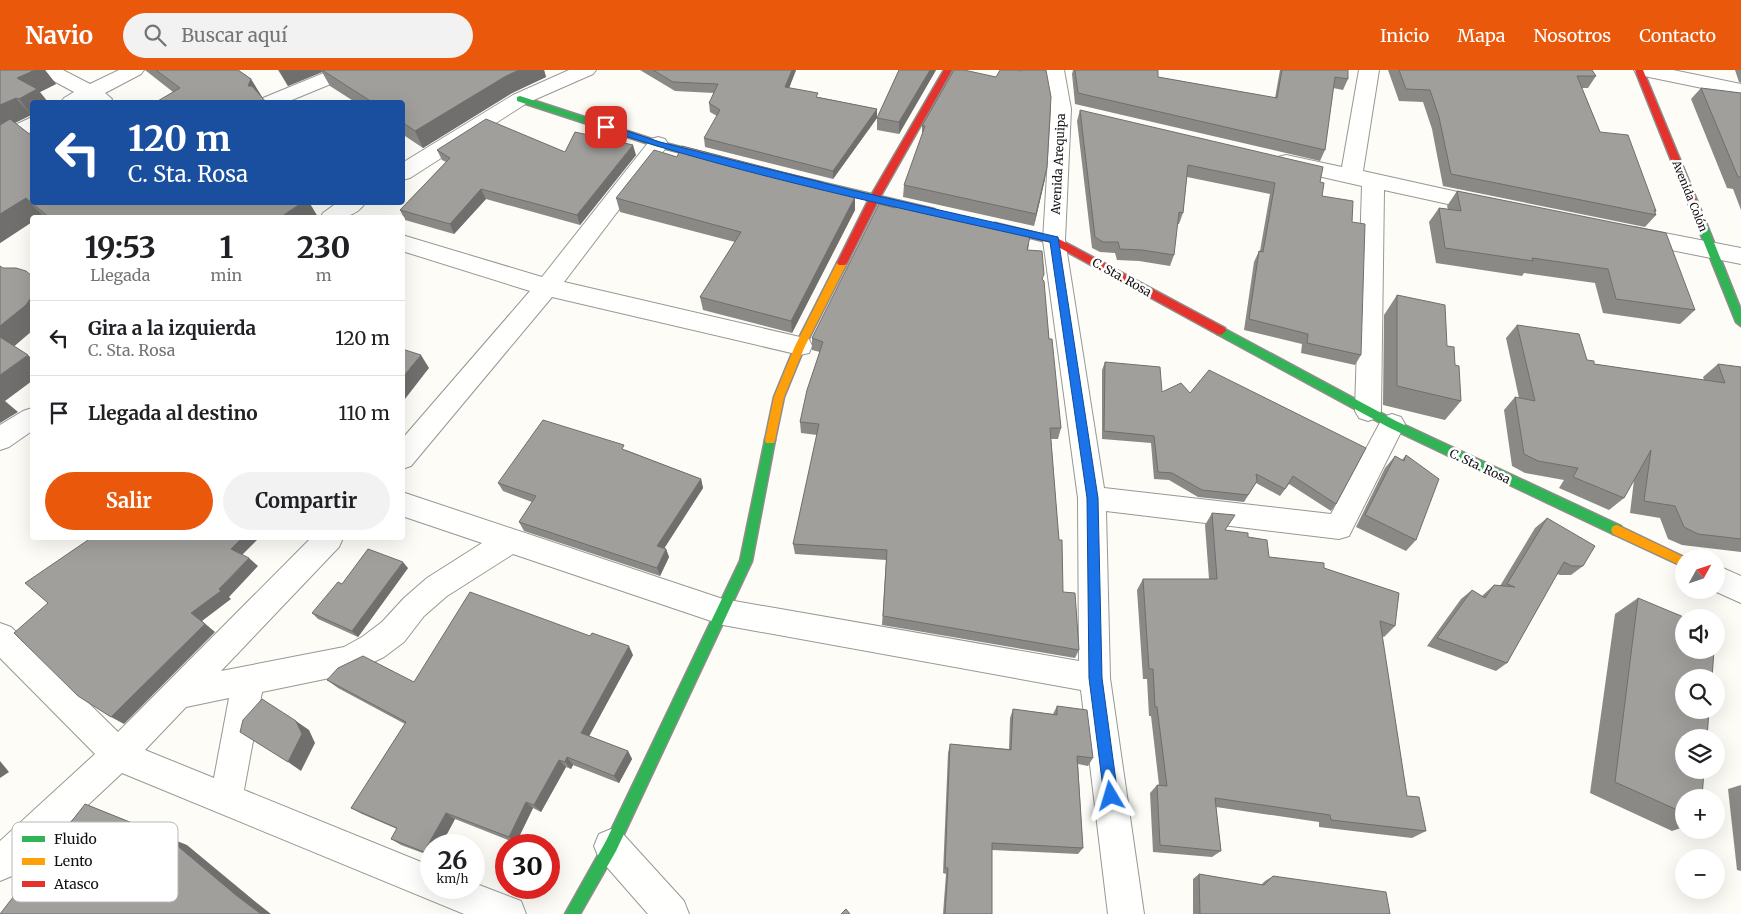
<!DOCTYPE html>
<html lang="es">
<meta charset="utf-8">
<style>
body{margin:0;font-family:Merriweather,serif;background:#f2f2f2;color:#202124;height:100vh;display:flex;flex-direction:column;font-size:19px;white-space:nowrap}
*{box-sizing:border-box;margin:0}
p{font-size:16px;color:#757577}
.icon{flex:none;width:28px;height:28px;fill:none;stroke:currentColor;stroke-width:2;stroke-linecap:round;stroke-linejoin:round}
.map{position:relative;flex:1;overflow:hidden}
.panel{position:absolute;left:30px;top:145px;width:375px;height:325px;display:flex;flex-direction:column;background:#fff;border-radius:5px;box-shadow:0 5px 20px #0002}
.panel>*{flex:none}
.hud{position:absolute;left:30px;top:30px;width:375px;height:105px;border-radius:5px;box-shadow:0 5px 20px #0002;background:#1a4fa0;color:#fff;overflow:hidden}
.needle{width:32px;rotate:50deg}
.tools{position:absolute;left:1675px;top:479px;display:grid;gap:10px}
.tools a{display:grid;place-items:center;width:50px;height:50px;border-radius:50%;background:#fff;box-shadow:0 5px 20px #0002;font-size:25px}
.speed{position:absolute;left:420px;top:764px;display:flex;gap:10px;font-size:25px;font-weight:700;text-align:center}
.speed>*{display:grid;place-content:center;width:65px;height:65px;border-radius:50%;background:#fff;box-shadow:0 5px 20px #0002;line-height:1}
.speed small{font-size:12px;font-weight:400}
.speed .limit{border:8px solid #d22;background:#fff;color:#111}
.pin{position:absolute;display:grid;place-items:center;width:42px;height:42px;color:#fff;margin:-21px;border-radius:10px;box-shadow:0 2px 8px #0006}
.me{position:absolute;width:55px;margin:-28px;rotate:353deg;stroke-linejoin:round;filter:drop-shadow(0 0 4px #0008)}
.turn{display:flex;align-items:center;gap:18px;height:105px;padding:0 15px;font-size:22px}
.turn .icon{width:65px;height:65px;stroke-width:2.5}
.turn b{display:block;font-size:35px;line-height:42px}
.eta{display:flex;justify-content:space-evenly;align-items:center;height:85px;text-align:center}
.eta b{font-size:30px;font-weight:700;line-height:35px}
.cta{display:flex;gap:10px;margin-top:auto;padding:10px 15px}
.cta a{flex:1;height:58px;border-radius:30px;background:#ea580c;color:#fff;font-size:20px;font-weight:700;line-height:58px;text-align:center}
.cta a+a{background:#f2f2f2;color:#202124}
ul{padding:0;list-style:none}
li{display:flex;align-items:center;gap:15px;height:75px;padding:0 15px;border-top:1px solid #e0e0e0}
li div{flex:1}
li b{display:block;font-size:19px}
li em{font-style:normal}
header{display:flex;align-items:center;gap:30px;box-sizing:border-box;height:70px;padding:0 25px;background:#ea580c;color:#fff}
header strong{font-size:24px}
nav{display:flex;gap:28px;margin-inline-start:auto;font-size:18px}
.search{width:350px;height:45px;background:#f2f2f2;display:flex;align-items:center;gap:12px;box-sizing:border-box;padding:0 18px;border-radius:28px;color:#757577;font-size:19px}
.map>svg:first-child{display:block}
</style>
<header>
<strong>Navio</strong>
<div class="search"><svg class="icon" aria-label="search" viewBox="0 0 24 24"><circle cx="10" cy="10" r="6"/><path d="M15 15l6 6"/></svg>Buscar aquí</div>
<nav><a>Inicio</a><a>Mapa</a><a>Nosotros</a><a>Contacto</a></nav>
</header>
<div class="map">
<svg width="1741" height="844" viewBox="0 0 1741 844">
<rect width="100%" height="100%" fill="#fdfcf7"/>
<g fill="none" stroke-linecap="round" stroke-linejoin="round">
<g stroke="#979795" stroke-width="2">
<g id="street">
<polygon points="38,0 63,0 90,14 119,0 144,0 141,4 105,23 112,29 110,32 93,32 90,31 86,32 61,32 64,28 74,22 41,4"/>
<polygon points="331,0 358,0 355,4 287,32 260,32 263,28"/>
<polygon points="569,0 596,0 593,4 527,33 410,108 402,110 402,93 513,25"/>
<path d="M 1044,0 L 1064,0 L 1071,39 L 1065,170 L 1104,418 L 1331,444 L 1383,347 L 1392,344 L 1401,347 L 1405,354 L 1349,466 L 1339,469 L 1106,441 L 1110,608 L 1144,844 L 1108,844 L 1081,620 L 723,555 L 513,484 L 447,526 L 424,546 L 404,572 L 384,587 L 349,604 L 262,622 L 244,720 L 431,796 L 431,818 L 474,818 L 474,813 L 521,831 L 526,844 L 464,844 L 122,703 L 12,806 L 0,811 L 0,771 L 95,684 L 0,588 L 0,553 L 11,557 L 118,662 L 311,468 L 343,468 L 339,477 L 221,601 L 344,577 L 362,567 L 382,552 L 404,528 L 427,508 L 482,473 L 402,446 L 402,422 L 723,529 L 1079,591 L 1078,428 L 1043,170 L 1051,39 ZM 229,628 L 214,708 L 145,680 L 186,637 Z"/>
<polygon points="1359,0 1379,0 1363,101 1489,129 1497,131 1500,136 1497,141 1489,143 1384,120 1381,341 1377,348 1368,351 1359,348 1355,341 1362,116 1278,97 1275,92 1278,87 1286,85 1342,97"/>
<polygon points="1634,0 1673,0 1741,14 1741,26 1644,6 1637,4"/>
<polygon points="32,47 32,61 7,76 0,78 0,62"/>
<polygon points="658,67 665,69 668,74 665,79 564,212 800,267 809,269 812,276 809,283 800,285 552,227 411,396 402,399 402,369 530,221 402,181 402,165 542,207 651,69"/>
<path d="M 338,132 L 366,132 C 355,149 338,148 320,148 L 323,143 Z"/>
<polygon points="1634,157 1741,178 1741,194 1626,171 1623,165 1626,159"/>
<polygon points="32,338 32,361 9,377 0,380 0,355 23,341"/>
<polygon points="1716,495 1741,506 1741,533 1712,520 1716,520"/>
<polygon points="611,759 623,764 684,831 689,844 648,844 599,788 594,776 599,764"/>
</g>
</g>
<g stroke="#8e8d8b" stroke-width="3">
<g id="fast">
<polygon points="520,26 661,72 720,87 721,89 717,92 655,76 517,31 517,27"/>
<polygon points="786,104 934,139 939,142 934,145 783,109 783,105"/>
<polygon points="1700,147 1705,150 1741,240 1741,256 1736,252 1695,150"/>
<polygon points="1221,257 1396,351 1621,456 1623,460 1621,464 1617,465 1613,464 1388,357 1217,264 1216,261 1217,258"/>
<polygon points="770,366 774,367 775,370 752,491 616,781 580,844 565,844 606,771 740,491 765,370 766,367"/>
</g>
</g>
<g stroke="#8e8d8b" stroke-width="3">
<g id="slow">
<polygon points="842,190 847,193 805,276 784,327 775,370 774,373 766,373 765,370 774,327 795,276 837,193"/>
<polygon points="1617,455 1686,488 1684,488 1684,497 1613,464 1611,460 1613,456"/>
</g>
</g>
<g stroke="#8e8d8b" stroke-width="3">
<g id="jam">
<polygon points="944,0 952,0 879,129 847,193 845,195 839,195 837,193 869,129"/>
<polygon points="1635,0 1643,0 1705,150 1703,152 1697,152 1695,150"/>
<polygon points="995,153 1057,168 1225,258 1226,261 1221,265 1217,264 1051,173 992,158 992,154"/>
</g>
</g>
<use href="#street" fill="#fffffe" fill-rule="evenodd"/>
<use href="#fast" fill="#30b455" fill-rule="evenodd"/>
<use href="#slow" fill="#ff9f0a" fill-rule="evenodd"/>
<use href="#jam" fill="#e5322d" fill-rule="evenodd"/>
</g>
<g fill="#8a8986">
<polygon points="0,0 45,0 56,14 40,22 32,32 32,46 31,45 15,53 32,132 318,147 45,148 42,145 32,148 32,152 0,173"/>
<polygon points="145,0 238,0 251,9 262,27 173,22"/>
<polygon points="278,0 544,0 546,7 512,23 423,78 402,64 402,32 355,32 330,16 322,2 288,16"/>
<polygon points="640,0 796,0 789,18 818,27 877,39 877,48 833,109 705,77 704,68 717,46 710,42 709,33 714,23 675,21"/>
<polygon points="899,0 936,0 899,64 877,60 877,48"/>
<polygon points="1073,0 1158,0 1158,7 1275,28 1280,0 1348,0 1348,9 1343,20 1333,18 1325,80 1320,91 1075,34 1072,4"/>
<polygon points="1388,0 1592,0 1596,6 1588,18 1582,18 1600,62 1656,141 1655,143 1656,145 1645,157 1443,116 1432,59 1423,32 1399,31"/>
<polygon points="1735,0 1741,0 1741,13 1739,12"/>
<polygon points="1020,1 1045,109 1034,156 903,127 904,115 922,67 922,56 996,7"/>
<polygon points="1701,18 1741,23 1741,140 1733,119 1727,118 1691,29"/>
<polygon points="1080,40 1320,112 1322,126 1352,152 1361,285 1355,295 1301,283 1302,274 1244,260 1254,192 1259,181 1260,181 1270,124 1187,107 1183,143 1179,154 1177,154 1174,185 1170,196 1139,191 1117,190 1115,183 1100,182 1092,178 1077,51"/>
<polygon points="437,80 565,82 636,85 580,155 486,129 454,164 405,150 400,140 446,92 442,90"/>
<polygon points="677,87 822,112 822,118 855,140 792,263 703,240 700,227 735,172 620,142 616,128"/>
<polygon points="1457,121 1695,240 1680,254 1603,243 1595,213 1524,203 1522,206 1436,193 1429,152 1439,138 1448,139 1447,136"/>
<polygon points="1029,174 1028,180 1043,210 1049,269 1061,358 1058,369 1051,369 1063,522 1079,580 1075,588 882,555 886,490 795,484 793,474 817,365 801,363 800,352 820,282 812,280 812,268"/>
<polygon points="1397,225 1447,276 1455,295 1461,331 1445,350 1383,335 1384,245"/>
<polygon points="1517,255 1594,294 1704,310 1703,307 1718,294 1741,297 1741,482 1682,475 1668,469 1660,448 1630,443 1634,410 1624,428 1609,440 1559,418 1564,410 1525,403 1512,396 1504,340 1515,327 1519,328 1506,268"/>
<polygon points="1105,292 1162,322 1190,323 1336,434 1331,441 1289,414 1280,426 1256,413 1244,432 1198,427 1169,410 1154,409 1151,373 1102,369 1102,300"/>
<polygon points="626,380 701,409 703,418 664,478 666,479 669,487 660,506 524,461 519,452 532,432 503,421 498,413"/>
<polygon points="1406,385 1416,470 1406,481 1356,457 1385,398 1395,386 1402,390"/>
<polygon points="1212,443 1226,460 1248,467 1269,487 1324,498 1395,556 1384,567 1382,566 1407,726 1426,761 1412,768 1319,757 1319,752 1216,737 1221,781 1212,787 1153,782 1150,723 1157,715 1159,715 1151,646 1149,646 1147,609 1143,609 1137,520 1143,509 1209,509 1205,455"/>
<polygon points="1547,448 1583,496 1571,505 1560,505 1557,504 1507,593 1496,601 1427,576 1461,529 1472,520 1482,526 1494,515 1500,516 1535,458"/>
<polygon points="408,498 358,567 318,549 312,543 342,514"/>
<polygon points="1638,528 1684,728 1684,757 1672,761 1590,723 1615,544"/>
<polygon points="633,585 589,666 628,681 632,689 619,713 573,695 571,699 566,697 541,742 533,738 516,773 455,749 441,775 431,775 431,786 401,775 391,769 397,759 362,744 351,738 405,654 338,618 327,610 414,612"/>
<polygon points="1057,636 1093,688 1088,696 1078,694 1083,778 1078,784 992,780 992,844 943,844 946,804 943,803 948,683 950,674 1009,679 1010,648 1013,639 1053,644"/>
<polygon points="1741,715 1741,801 1737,800 1728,719"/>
<polygon points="1199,804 1261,815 1265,811 1273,806 1390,844 1193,844 1193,809"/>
</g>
<g fill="#716f6d">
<polygon points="35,0 45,0 56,14 40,22 48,32 32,32 32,46 19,29 17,8"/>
<polygon points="279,0 321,0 322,2 288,16"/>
<polygon points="519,0 544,0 546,7 512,23 423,78 415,61 506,6"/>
<polygon points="792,0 796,0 786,26 785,17"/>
<polygon points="930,0 936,0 899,64 899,52"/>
<polygon points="251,9 262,27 259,32 248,16"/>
<polygon points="16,28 31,45 0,60 0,35"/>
<polygon points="877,39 877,48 833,109 833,101"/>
<polygon points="633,75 636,85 580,155 577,145"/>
<polygon points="1047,97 1045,109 1034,156 1036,144"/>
<polygon points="822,112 822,125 818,117"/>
<polygon points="481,119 486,129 454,164 450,154"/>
<polygon points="855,127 855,140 792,263 791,251"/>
<polygon points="26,128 42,145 39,148 32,148 32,152 0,173 0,144"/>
<polygon points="303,132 309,132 318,147 279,148"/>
<polygon points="32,226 32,261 11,279 0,269 0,256"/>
<polygon points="28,285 32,289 32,311 5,331 18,342 0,353 0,305"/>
<polygon points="421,285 429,298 405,329 402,325 402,308"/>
<polygon points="701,409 703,418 660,485 657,476"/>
<polygon points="242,468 259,468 240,487 231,479"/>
<polygon points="666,479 669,487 660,506 657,498"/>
<polygon points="249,488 258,496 229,527 231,529 202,551 215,562 124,654 111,647 191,543 219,519"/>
<polygon points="403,492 408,498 358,567 352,561"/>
<polygon points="629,576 633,585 587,670 581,663"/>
<polygon points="296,651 309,660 315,673 301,701 288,692"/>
<polygon points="628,681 632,689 619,713 614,706"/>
<polygon points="567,687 573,695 571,699 565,692"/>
<polygon points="559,690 566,697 541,742 534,735"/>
<polygon points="0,691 9,702 0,708"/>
<polygon points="526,732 533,738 516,773 509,767"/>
<polygon points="85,734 187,775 257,833 271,844 261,844"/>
<polygon points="446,743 455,749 441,775 431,775 431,786 424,782"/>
</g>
<g fill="#a19f9c" stroke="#716f6d">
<polygon points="0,0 35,0 17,8 37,19 19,29 16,28 0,35"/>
<polygon points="156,0 238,0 251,9 248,16 252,16 266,32 156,32 180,18"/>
<polygon points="322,0 519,0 506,6 415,61 402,52 402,32 372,32"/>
<polygon points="653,0 792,0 785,17 818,23 816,27 877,39 833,101 704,68 720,40 709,33 718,14 673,12"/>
<polygon points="899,0 930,0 899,52 877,48"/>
<polygon points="954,0 964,0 996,7 1000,0 1016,0 1021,1 1021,0 1046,0 1051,27 1047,97 1036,144 904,115 925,56 922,56"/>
<polygon points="1075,0 1158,0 1158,7 1277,28 1282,0 1348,0 1348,9 1335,7 1325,80 1078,23"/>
<polygon points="1399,0 1592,0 1596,6 1577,6 1600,62 1628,65 1656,141 1654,140 1656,145 1451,104 1439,47 1430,20 1406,19"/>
<polygon points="1701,18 1741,23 1741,107 1738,107"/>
<polygon points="1080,40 1323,97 1320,112 1324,113 1322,126 1353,131 1352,152 1365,154 1361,285 1307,273 1308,264 1249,249 1259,181 1263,182 1275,113 1188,95 1183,143 1179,142 1174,185 1142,180 1120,179 1118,172 1103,172 1095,167"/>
<polygon points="10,49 32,66 32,132 303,132 279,148 50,148 26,128 0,144 0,55"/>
<polygon points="486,49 565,82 575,62 633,75 577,145 481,119 450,154 400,140 450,88 437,80"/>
<polygon points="682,76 822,112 818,117 855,127 791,251 700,227 741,162 616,128 654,80 677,87"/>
<polygon points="1457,121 1666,163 1695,240 1616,229 1608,199 1532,188 1533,191 1445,178 1439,138 1461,141"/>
<polygon points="898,131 1031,162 1027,180 1042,181 1044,204 1042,209 1044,211 1049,269 1052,269 1061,358 1050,358 1059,470 1062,470 1063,522 1075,523 1079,580 883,546 887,480 793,474 819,354 800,352 807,320 823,272 812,268 879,134 895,138"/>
<polygon points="0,196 3,198 16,198 26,201 32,206 32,226 26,235 0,256"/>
<polygon points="1397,225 1445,235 1447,276 1454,277 1455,295 1459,296 1461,331 1397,316"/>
<polygon points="1517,255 1579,264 1587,290 1594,291 1594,294 1725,313 1718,294 1741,297 1741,469 1698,464 1684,457 1675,436 1644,431 1651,380 1624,428 1573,407 1578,398 1538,391 1524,384 1515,327 1535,331"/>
<polygon points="0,267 28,285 0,305"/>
<polygon points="402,279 421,285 402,308"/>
<polygon points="1105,292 1160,297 1162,322 1181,313 1190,323 1209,300 1366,378 1336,434 1293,406 1285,419 1256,404 1257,411 1248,425 1202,420 1172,403 1158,402 1154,366 1104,361"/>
<polygon points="543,350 624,375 622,379 701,409 657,476 666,479 657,498 519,452 536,426 498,413"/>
<polygon points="1406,385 1439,409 1416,470 1365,445 1395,386 1404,391"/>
<polygon points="1212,443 1235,445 1225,460 1248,463 1248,467 1267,470 1269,487 1324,493 1324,498 1399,523 1395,556 1380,551 1407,726 1419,727 1426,761 1331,750 1330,745 1215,728 1221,781 1160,775 1157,715 1167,716 1157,637 1155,637 1153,599 1149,599 1143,509 1217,509"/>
<polygon points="1547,448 1595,476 1583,496 1572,496 1564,492 1507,593 1437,568 1472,520 1485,528 1494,515 1515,517 1507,514"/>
<polygon points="90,468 242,468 231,479 249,488 219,519 221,521 191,543 205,554 111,647 78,626 14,563 48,533 25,513 91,468"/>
<polygon points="368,479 403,492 352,561 312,543 338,512 342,514"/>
<polygon points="470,522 590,566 592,563 629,576 581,663 628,681 614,706 567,687 565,692 559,690 534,735 526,732 509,767 446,743 424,782 391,769 397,758 351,738 406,652 327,610 338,598 363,586 414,612"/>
<polygon points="1638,528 1686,548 1684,548 1684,580 1714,580 1712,608 1684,608 1684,640 1709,640 1707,668 1684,668 1684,700 1704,700 1702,728 1684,728 1684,743 1615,712"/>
<polygon points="262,629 296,651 302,664 288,692 240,662 243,650"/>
<polygon points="1057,636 1087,640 1093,688 1077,686 1083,778 992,773 992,844 945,844 948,798 945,798 950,674 1011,680 1013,639 1057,645"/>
<polygon points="85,734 167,767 237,826 261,844 0,844"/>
<polygon points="1199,804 1264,815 1273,806 1386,822 1390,844 1200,844"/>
<polygon points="846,839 850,844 841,844"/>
</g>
<path fill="#1a73e8" stroke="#114b97" d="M 603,55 L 609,55 L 660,72 L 856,121 L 1058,167 L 1098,428 L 1102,608 L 1118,726 L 1116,731 L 1111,733 L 1106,731 L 1104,726 L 1089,608 L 1087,428 L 1050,172 C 901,138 749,107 603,59 Z"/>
<g text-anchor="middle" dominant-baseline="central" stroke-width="5" stroke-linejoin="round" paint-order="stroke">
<g font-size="11" fill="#111" stroke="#fff">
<text transform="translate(1690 126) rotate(68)">Avenida Colón</text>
</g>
<g font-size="12" fill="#111" stroke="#fff">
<text transform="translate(1058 94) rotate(-87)">Avenida Arequipa</text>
<text transform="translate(1122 207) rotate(29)">C. Sta. Rosa</text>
<text transform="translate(1480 396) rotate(25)">C. Sta. Rosa</text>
</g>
</g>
<rect x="12" y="752" width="166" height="80" rx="8" fill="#fff" stroke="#b8b8b8" stroke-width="1"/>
<rect x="22" y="766" width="23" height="6" fill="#30b455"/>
<rect x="22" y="788" width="23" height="7" fill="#ff9f0a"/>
<rect x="22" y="811" width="23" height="6" fill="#e5322d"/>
<g font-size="14" fill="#111">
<text x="54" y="774">Fluido</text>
<text x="54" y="796">Lento</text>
<text x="54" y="819">Atasco</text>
</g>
</svg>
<div class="tools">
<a><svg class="needle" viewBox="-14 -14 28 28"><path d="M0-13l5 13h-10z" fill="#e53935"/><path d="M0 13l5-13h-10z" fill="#757577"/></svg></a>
<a><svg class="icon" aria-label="sound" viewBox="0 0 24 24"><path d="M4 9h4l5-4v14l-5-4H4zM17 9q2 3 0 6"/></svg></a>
<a><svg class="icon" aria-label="search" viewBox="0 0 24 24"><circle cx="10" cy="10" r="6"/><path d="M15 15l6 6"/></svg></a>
<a><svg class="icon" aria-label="layers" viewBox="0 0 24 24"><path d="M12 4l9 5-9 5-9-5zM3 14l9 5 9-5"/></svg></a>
<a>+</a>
<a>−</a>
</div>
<div class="speed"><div>26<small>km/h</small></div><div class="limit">30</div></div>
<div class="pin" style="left:606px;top:57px;background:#d93025"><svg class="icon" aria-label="arrive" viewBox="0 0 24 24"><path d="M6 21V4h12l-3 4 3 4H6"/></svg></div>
<svg class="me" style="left:1111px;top:726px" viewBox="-20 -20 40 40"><path d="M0-17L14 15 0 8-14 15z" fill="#1a73e8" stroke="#fff" stroke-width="4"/></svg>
<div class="hud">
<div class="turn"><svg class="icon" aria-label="left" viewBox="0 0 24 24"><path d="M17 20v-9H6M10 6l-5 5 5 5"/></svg><div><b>120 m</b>C. Sta. Rosa</div></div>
</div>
<section class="panel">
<div class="eta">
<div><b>19:53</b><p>Llegada</p></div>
<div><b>1</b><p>min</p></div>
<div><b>230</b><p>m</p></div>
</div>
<ul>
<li><svg class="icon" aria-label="left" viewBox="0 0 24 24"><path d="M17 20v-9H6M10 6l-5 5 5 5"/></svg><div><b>Gira a la izquierda</b><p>C. Sta. Rosa</p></div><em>120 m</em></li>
<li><svg class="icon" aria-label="arrive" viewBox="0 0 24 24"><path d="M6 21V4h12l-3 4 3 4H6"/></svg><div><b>Llegada al destino</b></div><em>110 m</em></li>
</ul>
<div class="cta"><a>Salir</a><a>Compartir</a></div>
</section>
</div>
